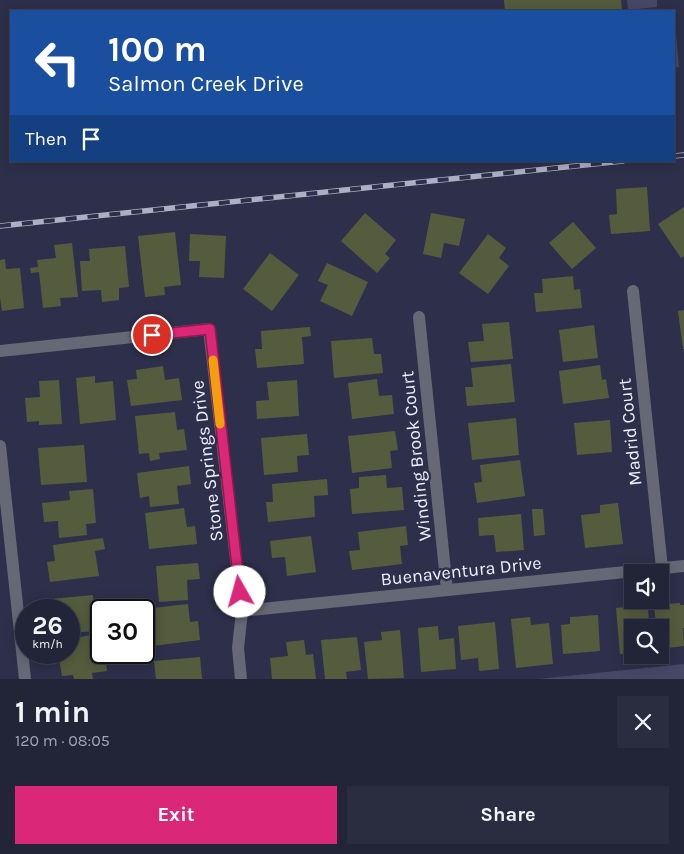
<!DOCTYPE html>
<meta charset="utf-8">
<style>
body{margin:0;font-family:Karla,sans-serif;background:#2a2c40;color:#f1f3f6;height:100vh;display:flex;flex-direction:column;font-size:19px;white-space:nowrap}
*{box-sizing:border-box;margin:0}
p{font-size:16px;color:#a2a4ae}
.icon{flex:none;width:28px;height:28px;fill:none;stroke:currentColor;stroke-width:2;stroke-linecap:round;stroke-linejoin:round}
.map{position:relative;height:679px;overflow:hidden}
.side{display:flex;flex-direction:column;background:#222438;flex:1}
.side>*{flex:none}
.top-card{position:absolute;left:10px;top:10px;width:665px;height:152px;border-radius:0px;box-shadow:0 2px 12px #0003,0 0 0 1px #3f4153;background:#1a4fa0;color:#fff;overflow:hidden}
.tools{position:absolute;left:624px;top:564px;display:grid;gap:10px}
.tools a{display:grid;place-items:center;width:45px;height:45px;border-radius:0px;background:#222438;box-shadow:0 2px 12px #0003,0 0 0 1px #3f4153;font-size:25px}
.speed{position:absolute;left:15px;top:599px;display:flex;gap:10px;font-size:25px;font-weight:700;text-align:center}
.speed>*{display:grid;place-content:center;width:65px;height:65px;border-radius:50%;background:#222438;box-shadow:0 2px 12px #0003,0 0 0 1px #3f4153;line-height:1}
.speed small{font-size:12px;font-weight:400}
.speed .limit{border:2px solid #111;border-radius:8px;background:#fff;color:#111}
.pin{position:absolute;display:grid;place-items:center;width:42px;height:42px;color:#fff;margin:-21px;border:2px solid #fff;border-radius:50%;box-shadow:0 1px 5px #0007}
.me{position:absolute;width:55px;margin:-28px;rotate:353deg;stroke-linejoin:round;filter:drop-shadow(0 0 4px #0008)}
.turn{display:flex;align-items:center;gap:18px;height:105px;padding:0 15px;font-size:22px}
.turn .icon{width:65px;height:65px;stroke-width:2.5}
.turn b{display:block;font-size:35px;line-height:42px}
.then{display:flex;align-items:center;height:48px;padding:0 15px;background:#0003;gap:10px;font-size:19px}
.round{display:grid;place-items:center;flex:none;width:52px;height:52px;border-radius:0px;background:#2a2c40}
.summary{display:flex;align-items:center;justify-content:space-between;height:85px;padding:0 15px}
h1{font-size:30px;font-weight:700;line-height:38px}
.button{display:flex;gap:10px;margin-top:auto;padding:10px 15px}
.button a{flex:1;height:58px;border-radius:0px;background:#db2777;color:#fff;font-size:20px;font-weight:700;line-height:58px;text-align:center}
.button a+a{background:#2a2c40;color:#f1f3f6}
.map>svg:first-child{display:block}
</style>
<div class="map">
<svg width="684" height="679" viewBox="0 0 684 679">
<rect width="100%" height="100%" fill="#2e304b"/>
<g fill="#464866">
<polygon points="627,0 657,0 657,7 628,10"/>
<polygon points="674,13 679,67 674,68"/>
<polygon points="684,664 684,679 538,679"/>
</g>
<g fill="#555c3d">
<polygon points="504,0 621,0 622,11 505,11"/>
<polygon points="647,187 650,231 611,234 609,215 617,214 616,189"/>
<polygon points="684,207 684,256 681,258 658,224"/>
<polygon points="365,213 396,240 385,254 390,258 377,273 341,241"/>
<polygon points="431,213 465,219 459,246 444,243 441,258 423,254"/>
<polygon points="573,222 596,248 572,269 549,243"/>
<polygon points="175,232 181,285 164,287 165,295 145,297 138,236"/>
<polygon points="190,234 226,236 224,278 199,277 200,261 189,261"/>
<polygon points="488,234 506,248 499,258 509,266 488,294 459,273"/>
<polygon points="72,243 78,297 60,298 61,306 43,308 39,272 31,273 30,268 38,267 37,260 56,258 54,245"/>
<polygon points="125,246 129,287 119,288 119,300 102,302 101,290 82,291 80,261 90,261 89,249"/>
<polygon points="270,253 299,275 272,311 243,289"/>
<polygon points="5,259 6,269 20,268 24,308 2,311 0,298 0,260"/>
<polygon points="327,263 368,282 352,316 320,301 328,285 318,281"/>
<polygon points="573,276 574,290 580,289 582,308 536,312 534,293 543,293 542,279"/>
<polygon points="684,310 684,349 683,349 678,311"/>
<polygon points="509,322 513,359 471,362 468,342 484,341 482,324"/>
<polygon points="594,325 598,358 563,362 559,330"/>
<polygon points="310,327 311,336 302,337 304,364 257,368 255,349 262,349 261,331"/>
<polygon points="372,338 374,354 381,354 383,373 334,378 331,341"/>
<polygon points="511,364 515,402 467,406 465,387 473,387 471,368"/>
<polygon points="600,365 602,380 606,379 609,398 563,404 559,371"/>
<polygon points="163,366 165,380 179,378 182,400 131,406 127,380 137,379 136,370"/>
<polygon points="95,376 95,383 113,381 116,420 80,424 76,378"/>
<polygon points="377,379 379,396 392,395 394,414 352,419 348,383"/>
<polygon points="59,380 62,424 39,425 39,421 27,422 25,398 40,397 39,381"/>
<polygon points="297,380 299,416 257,419 256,401 269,400 267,382"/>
<polygon points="175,412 177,430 184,429 187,450 159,453 160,459 150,461 149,453 139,454 135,416"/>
<polygon points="516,418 519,455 472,460 468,423"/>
<polygon points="610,420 612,452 577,455 574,423"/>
<polygon points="395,431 398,450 390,451 392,468 352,473 348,436"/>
<polygon points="307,434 309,455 297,456 298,472 264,475 261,438"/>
<polygon points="84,445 87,482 41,485 38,448"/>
<polygon points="520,460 525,496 477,503 474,483 482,482 480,465"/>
<polygon points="189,466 191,484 177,486 179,504 150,507 149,496 140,498 137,473"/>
<polygon points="386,475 387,488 402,487 404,510 352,514 350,489 359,488 359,477"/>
<polygon points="327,479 328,495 314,496 315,517 268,522 266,502 273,502 272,484"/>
<polygon points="93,489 96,523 86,524 87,535 59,538 58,521 44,522 42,503 70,500 69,491"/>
<polygon points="618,503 623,544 585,548 581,515 600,513 600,505"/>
<polygon points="184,508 187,527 195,526 197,544 149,549 145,513"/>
<polygon points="532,509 543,509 545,535 534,536"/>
<polygon points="521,514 524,550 496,552 494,535 479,536 478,518"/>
<polygon points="406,526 408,545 400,546 402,564 352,570 349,551 360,550 358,532"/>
<polygon points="311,536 316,572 287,576 285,557 272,558 270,541"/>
<polygon points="103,538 105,549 95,551 99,576 50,582 47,562 55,561 53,545"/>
<polygon points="198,563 200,579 187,580 188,600 159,602 156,566"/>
<polygon points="93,595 96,631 69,633 69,610 52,610 51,599"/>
<polygon points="680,603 680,605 684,605 684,628 683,628 684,646 667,648 664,623 656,624 654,605"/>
<polygon points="188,604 190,622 198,621 200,640 144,647 144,609"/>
<polygon points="648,605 649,628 632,628 632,653 620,654 616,608"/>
<polygon points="598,615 600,651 563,654 561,625 570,624 570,617"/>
<polygon points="530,617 531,625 549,623 553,664 516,668 511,619"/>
<polygon points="495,622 499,669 479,671 478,658 461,660 458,626"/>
<polygon points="438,626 439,640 454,638 456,669 421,672 418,628"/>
<polygon points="400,630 404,678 368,679 364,642 382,640 381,632"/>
<polygon points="91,635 93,651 101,649 101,652 105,652 107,671 92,673 93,679 74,679 73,675 62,676 58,652 69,652 69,639"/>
<polygon points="357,637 361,670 346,672 347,679 325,679 321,640"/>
<polygon points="304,640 306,655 313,654 316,679 272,679 270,658 288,656 286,642"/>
<polygon points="200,657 202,679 156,679 154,661"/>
</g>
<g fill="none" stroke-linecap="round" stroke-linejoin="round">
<g stroke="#666875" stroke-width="12">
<polyline points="633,291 662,568"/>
<polyline points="419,317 447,590"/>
<polyline points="0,351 209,329 242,611 238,648 241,679"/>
<polyline points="0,446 25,679"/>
<polyline points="242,611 684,566"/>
</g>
<g stroke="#adafc2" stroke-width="5.5">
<g id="rail">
<polyline points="674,156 684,155"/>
<polyline points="0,226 623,161"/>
</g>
</g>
<use href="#rail" stroke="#2e304b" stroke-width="4" stroke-dasharray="11" stroke-linecap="butt"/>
</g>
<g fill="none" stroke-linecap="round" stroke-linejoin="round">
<g stroke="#8e194d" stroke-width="12">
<polyline id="route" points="152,335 210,329 240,592"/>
</g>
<use href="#route" stroke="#db2777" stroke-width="9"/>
<polyline stroke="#f59e0b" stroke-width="9" points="213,360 220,424"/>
</g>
<g text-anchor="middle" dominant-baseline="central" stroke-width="5" stroke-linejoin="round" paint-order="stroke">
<g font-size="18" fill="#edeffe" stroke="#2e304b">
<text transform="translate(630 432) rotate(-96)">Madrid Court</text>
<text transform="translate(416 456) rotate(-96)">Winding Brook Court</text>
<text transform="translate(207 461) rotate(-97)">Stone Springs Drive</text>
<text transform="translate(461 571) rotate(-6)">Buenaventura Drive</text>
</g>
</g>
</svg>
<div class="tools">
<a><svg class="icon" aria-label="sound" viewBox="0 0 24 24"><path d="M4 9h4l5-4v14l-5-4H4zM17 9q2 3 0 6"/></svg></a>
<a><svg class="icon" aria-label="search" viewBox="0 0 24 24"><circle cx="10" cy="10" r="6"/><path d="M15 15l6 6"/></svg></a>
</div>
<div class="speed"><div>26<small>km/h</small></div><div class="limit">30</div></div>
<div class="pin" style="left:152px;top:335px;background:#d93025"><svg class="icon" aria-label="arrive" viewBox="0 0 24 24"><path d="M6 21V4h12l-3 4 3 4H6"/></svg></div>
<svg class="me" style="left:240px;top:592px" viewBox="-20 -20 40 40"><circle r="19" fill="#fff"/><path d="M0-13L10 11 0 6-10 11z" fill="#db2777"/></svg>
<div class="top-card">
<div class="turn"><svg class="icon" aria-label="left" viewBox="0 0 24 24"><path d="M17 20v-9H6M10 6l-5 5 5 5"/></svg><div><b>100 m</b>Salmon Creek Drive</div></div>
<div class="then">Then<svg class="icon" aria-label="arrive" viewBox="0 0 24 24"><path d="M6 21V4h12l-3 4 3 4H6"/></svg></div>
</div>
</div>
<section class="side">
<div class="summary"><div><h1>1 min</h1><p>120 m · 08:05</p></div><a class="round"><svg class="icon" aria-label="close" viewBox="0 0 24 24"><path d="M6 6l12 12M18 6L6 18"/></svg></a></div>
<div class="button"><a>Exit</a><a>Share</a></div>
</section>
